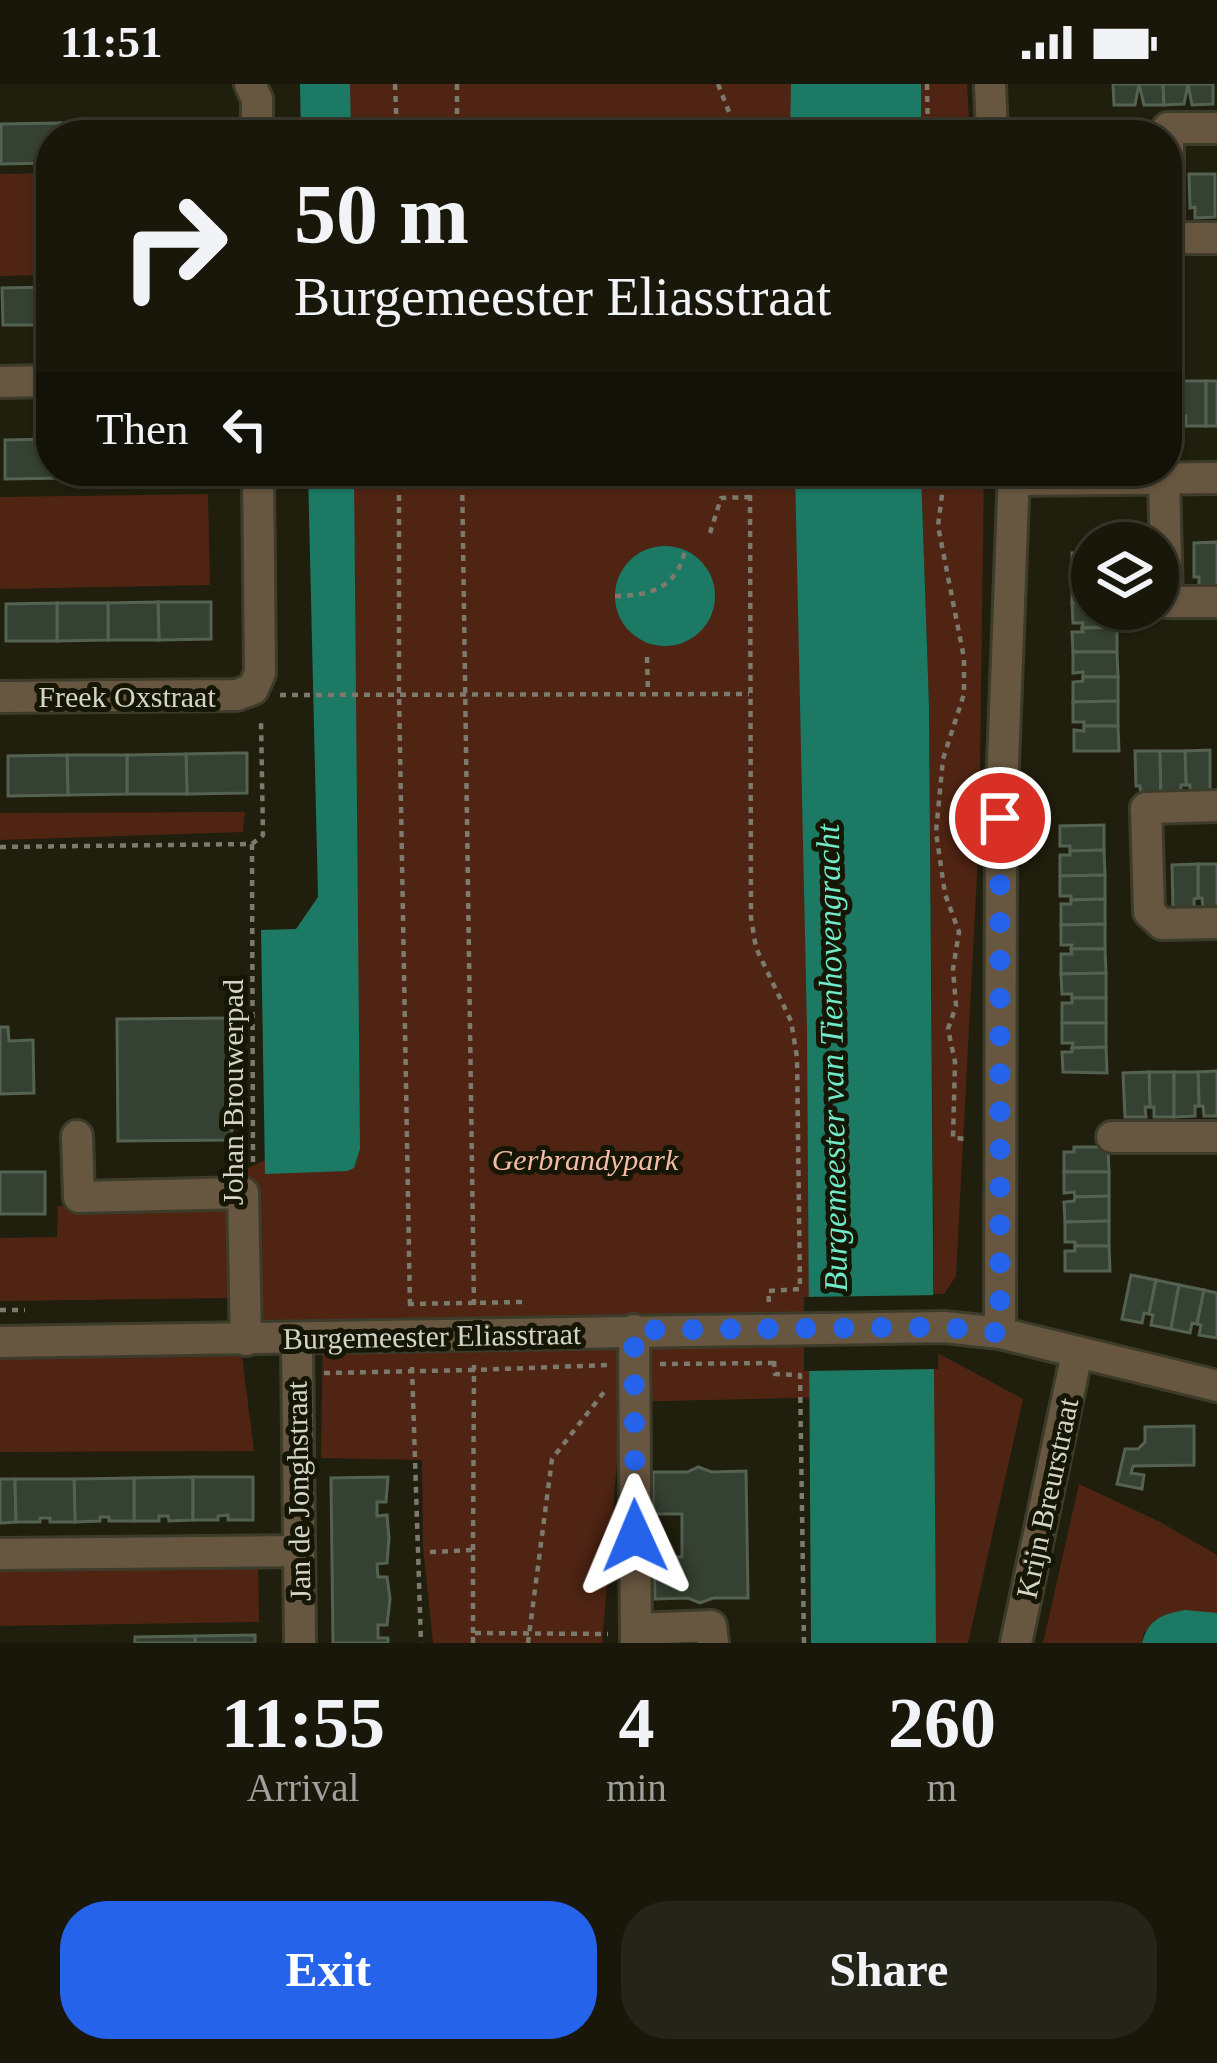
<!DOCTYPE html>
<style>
body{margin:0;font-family:"Times New Roman",serif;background:#252418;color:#f1f3f6;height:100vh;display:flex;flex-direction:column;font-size:45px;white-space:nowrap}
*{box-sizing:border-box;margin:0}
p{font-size:39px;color:#9f9f9c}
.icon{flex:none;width:66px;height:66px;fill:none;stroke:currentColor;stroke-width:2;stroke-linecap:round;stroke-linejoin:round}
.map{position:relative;height:1559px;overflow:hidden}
.sheet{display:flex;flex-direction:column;background:#18170a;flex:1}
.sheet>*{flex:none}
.guide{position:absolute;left:36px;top:36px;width:1146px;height:366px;border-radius:48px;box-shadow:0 3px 9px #0004,0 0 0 3px #36362b;background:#18170a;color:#f1f3f6;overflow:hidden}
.buttons{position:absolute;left:1071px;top:438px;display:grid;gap:24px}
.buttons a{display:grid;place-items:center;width:108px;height:108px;border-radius:50%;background:#18170a;box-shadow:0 3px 9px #0004,0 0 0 3px #36362b;font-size:60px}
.pin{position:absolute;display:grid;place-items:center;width:102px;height:102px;color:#fff;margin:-51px;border:6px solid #fff;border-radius:50%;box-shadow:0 3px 12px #0007}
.me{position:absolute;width:132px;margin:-66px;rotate:359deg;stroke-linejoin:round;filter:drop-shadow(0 0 9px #0008)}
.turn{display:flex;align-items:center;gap:42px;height:252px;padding:0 60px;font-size:54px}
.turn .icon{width:156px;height:156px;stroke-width:2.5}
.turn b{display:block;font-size:84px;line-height:102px}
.then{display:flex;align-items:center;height:114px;padding:0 60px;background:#0003;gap:24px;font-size:45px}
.eta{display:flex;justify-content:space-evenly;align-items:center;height:204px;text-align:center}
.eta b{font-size:72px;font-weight:700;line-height:84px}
.button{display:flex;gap:24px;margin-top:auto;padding:24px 60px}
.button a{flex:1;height:138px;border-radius:48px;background:#2563eb;color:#fff;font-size:48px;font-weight:700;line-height:138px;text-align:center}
.button a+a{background:#252418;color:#f1f3f6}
.status{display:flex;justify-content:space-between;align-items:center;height:84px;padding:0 60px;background:#18170a;direction:ltr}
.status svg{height:33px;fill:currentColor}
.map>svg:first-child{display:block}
</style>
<div class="status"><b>11:51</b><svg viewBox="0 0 49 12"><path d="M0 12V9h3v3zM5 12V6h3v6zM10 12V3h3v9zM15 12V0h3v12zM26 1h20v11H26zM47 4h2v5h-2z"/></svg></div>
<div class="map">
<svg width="1217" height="1559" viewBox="0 0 1217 1559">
<rect width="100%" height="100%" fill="#201f0d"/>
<g fill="#4f2413">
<polygon points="338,0 815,0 816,51 338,51"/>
<polygon points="921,0 967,0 970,51 921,51"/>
<polygon points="51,89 51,191 0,192 0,90"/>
<polygon points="340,387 821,387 833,1313 622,1318 602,1559 433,1559 423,1462 422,1376 321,1374 323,1238 244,1241 244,1086 344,1039"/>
<polygon points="921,387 984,387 979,753 956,1192 944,1210 934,1210 929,622"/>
<polygon points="208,410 210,501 0,505 0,413"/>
<polygon points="245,728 243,748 0,756 0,729"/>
<polygon points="227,1120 230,1214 0,1217 0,1154 57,1153 58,1122"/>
<polygon points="932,1266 1023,1315 968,1559 936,1559"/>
<polygon points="242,1272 254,1367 0,1368 0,1275"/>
<polygon points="1079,1400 1160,1438 1217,1471 1217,1529 1144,1548 1142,1559 1043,1559"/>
<polygon points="258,1478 259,1538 0,1542 0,1482"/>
</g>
<g fill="#1c7a64">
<polygon points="300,0 350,0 351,51 301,51"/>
<polygon points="791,0 921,0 921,51 790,51"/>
<polygon points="308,387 354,387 360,1065 354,1084 347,1087 265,1090 261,846 296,845 318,813"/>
<polygon points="795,387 921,387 929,622 936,1559 811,1559 807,944"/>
<circle cx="665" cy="512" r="50"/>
<path d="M 1185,1526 L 1217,1529 L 1217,1559 L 1142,1559 C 1148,1535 1163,1530 1185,1526 Z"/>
</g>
<polygon fill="#201f0d" points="939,1211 938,1285 804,1287 804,1213"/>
<g fill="#354132" stroke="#546252" stroke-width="3">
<polygon points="1113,0 1139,0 1135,21 1114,21"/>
<polygon points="1139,0 1163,0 1164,21 1144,21"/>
<polygon points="1163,0 1188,0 1184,20 1164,21"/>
<polygon points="1188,0 1213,0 1213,20 1192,21"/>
<polygon points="240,37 240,51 179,51 179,38"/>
<polygon points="179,38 179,51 120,51 119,39"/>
<polygon points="60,39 119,39 120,51 61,51"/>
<polygon points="60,39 61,51 51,51 51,79 1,80 1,40"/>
<polygon points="1189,90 1215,90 1215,133 1195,134 1195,123 1190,124"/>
<polygon points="51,203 51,241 3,241 2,204"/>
<polygon points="1181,297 1206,297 1206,342 1186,342 1186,332 1182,332"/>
<polygon points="1181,297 1182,332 1177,332 1177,342 1167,342 1167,298"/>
<rect x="1206" y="297" width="11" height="45"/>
<polygon points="51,355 51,387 65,387 65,394 5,395 5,356"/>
<rect x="65" y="387" width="59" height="7"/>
<polygon points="124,387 183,387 183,393 124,394"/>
<polygon points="1217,458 1217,503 1199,503 1199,493 1194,493 1194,459"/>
<polygon points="1072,469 1092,469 1092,494 1072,490"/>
<polygon points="1082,494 1092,494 1092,519 1072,519 1072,499 1082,499"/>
<polygon points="158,518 211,518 211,555 159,556"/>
<polygon points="158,518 159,556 108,556 108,519"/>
<polygon points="57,519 108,519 108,556 57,557"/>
<polygon points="57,519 57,557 6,557 6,520"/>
<polygon points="1072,519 1092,519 1092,525 1117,525 1117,543 1082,544 1083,539 1073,539"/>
<polygon points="1117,543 1117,568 1073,568 1072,548 1083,548 1082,544"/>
<polygon points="1073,568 1117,568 1118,593 1083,593 1083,588 1073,589"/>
<polygon points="1083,593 1118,593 1118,617 1073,618 1073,598 1083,597"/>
<polygon points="1118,617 1118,642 1084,642 1084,638 1073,638 1073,618"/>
<polygon points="1084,642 1118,642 1119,667 1074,667 1074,646 1084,647"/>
<polygon points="1210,666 1210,711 1190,711 1190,701 1186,701 1185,667"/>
<polygon points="1135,667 1160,667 1161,712 1141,712 1140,702 1136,702"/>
<polygon points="1160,667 1185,667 1186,701 1181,701 1181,711 1161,712"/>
<polygon points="237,669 247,669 247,709 187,710 186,670"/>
<polygon points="186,670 187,710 127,710 127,671"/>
<polygon points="67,671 127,671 127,710 68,711"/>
<polygon points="67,671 68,711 8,712 8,672"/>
<polygon points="1104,741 1104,766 1070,767 1070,762 1060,762 1060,742"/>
<polygon points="1104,766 1105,791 1060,792 1060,771 1070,771 1070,767"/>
<polygon points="1198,780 1217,780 1217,825 1203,825 1202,814 1198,814"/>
<polygon points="1198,780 1198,814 1194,815 1194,825 1173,825 1172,781"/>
<polygon points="1105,791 1105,815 1071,816 1071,812 1060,812 1060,792"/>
<polygon points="1105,815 1105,840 1061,841 1061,820 1071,820 1071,816"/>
<polygon points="1105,840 1105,865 1071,865 1072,861 1061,861 1061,841"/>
<polygon points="1071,865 1105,865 1106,889 1061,890 1061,870 1072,870"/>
<polygon points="1106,889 1106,914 1072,914 1072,910 1062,910 1061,890"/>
<polygon points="1072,914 1106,914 1106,939 1062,939 1062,919 1072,919"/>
<polygon points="231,934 232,1056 118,1057 117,935"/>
<polygon points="1062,939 1106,939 1106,963 1072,964 1073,959 1062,959"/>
<polygon points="0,943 8,943 9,957 33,956 34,1009 0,1010"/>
<polygon points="1106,963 1107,989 1063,988 1062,968 1072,968 1072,964"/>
<polygon points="1217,987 1217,1032 1204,1032 1203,1022 1199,1022 1198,988"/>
<polygon points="1149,988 1174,988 1174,1033 1154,1033 1154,1023 1150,1023"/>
<polygon points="1149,988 1150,1023 1145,1023 1146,1033 1125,1033 1123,989"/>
<polygon points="1174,988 1198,988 1199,1022 1195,1022 1195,1032 1174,1033"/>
<polygon points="1074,1063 1108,1063 1109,1088 1064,1088 1064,1068 1074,1068"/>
<rect x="0" y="1088" width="45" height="42"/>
<polygon points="1064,1088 1109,1088 1109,1112 1075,1113 1074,1108 1064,1109"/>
<polygon points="1109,1112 1109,1137 1065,1138 1064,1118 1074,1117 1075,1113"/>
<polygon points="1109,1137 1109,1162 1075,1162 1075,1158 1065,1158 1065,1138"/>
<polygon points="1075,1162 1109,1162 1110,1187 1065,1187 1065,1167 1075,1167"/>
<polygon points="1131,1191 1156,1196 1149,1230 1144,1229 1142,1239 1122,1235"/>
<polygon points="1156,1196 1179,1201 1171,1245 1151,1241 1153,1231 1149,1230"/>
<polygon points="1179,1201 1204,1206 1197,1240 1192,1239 1190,1249 1171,1245"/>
<polygon points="1204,1206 1217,1209 1217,1254 1199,1251 1201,1241 1197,1240"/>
<polygon points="1194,1342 1194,1381 1133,1382 1131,1389 1144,1391 1142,1405 1117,1400 1125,1365 1138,1365 1145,1358 1145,1343"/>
<polygon points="698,1383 712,1388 746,1387 748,1514 713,1514 700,1519 688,1514 655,1515 654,1473 682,1473 682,1430 653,1430 653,1388 687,1388"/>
<polygon points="193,1393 193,1436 169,1437 168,1432 159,1432 159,1437 134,1437 134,1394"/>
<polygon points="193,1393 253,1393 253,1436 228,1436 228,1431 218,1432 218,1436 193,1436"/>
<polygon points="388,1393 386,1418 377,1418 377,1432 387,1431 389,1454 387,1479 377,1480 378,1493 387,1493 390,1515 387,1541 378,1541 378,1554 388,1554 388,1559 333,1559 331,1394"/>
<polygon points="134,1394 134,1437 109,1437 109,1433 100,1433 100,1437 75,1438 74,1395"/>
<polygon points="0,1395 15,1395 16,1438 0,1439"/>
<polygon points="15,1395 74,1395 75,1438 50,1438 50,1434 40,1434 40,1438 16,1438"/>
<polygon points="255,1551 255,1559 195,1559 195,1552"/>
<polygon points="195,1552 195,1559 135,1559 135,1553"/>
</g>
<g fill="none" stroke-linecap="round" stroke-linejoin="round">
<g stroke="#3d3c2b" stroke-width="36">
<g id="minor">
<polyline points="250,0 257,15 257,51"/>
<polyline points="990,0 992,51"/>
<polyline points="1217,44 1168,44 1168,154 1217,154"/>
<polyline points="0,298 51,297"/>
<polyline points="1164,394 1167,518 1217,518"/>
<polyline points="1014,396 1217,394"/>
<polyline points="0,613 237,611 253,605 260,589 258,387"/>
<polyline points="1217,722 1146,724 1149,828 1162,840 1217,839"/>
<polyline points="77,1052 79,1113 243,1109 246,1256"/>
<polyline points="1112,1053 1217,1053"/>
<polyline points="634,1246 636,1559"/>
<polyline points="1000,1249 1001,734 1014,387"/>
<polyline points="297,1255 300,1559"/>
<polyline points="0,1258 944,1243 1000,1249 1217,1302"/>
<polyline points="0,1470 299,1467"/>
<polyline points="636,1545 711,1542 713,1559"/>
<polyline points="1016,1559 1077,1269"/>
</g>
</g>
<g stroke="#7b7a6c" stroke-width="4.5" stroke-dasharray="6 6" stroke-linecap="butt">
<polyline points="395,0 397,51"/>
<polyline points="457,0 457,51"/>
<polyline points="718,0 738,51"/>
<polyline points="927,0 928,51"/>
<polyline points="1018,48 1138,45"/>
<polyline points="399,387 399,609 410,1224"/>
<polyline points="462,387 474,1221"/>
<polyline points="750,387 751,834 756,864 791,937 797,973 800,1205 768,1207 769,1218"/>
<polyline points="945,387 938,442 964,574 964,610 943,675 936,748 945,810 959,848 953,885 956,922 948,945 955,978 953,1054 969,1055"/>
<polyline points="946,392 982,390"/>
<polyline points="710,449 721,414 750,413"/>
<path d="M 615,512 C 651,512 678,503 685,466"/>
<polyline points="647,573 648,608"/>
<polyline points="280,611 749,610"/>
<polyline points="252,760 253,1082"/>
<polyline points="0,763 252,760 263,751 261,635"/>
<polyline points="408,1220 523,1218"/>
<polyline points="0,1226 25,1226"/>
<polyline points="774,1277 775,1290 800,1291 804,1559"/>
<polyline points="660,1280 774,1279"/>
<polyline points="474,1281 474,1286 607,1281"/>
<polyline points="412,1283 421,1559"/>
<polyline points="324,1289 474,1286 473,1466"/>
<polyline points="430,1468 473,1466 473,1549"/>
<polyline points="473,1559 473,1549 608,1550"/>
<polyline points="528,1559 552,1375 604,1308"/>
</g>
<use href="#minor" stroke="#685740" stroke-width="30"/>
</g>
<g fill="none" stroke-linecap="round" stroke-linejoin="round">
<polyline stroke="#2563eb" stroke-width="21" stroke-dasharray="0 37.8" points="635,1452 634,1246 944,1243 1000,1249 1000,734"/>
</g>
<g text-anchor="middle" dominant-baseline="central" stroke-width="10" stroke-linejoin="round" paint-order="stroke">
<g font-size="30" fill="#d4d4c9" stroke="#161605">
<text x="127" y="612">Freek Oxstraat</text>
<text transform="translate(232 1008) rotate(-90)">Johan Brouwerpad</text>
<text transform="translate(432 1252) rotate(-1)">Burgemeester Eliasstraat</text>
<text transform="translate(298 1407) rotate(-91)">Jan de Jonghstraat</text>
<text transform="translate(1047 1414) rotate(-78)">Krijn Breurstraat</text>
</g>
<g font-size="30" font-style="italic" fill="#f4bba6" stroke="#161605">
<text x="585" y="1075">Gerbrandypark</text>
</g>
<g font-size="33" font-style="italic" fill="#70ebc9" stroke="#161605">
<text transform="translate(832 974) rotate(-91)">Burgemeester van Tienhovengracht</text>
</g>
</g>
</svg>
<div class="buttons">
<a><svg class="icon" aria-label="layers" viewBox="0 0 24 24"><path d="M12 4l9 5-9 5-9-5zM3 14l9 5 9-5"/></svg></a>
</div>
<div class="pin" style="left:1000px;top:734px;background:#d93025"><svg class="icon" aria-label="arrive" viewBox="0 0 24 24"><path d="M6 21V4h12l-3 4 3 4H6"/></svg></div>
<svg class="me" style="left:635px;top:1452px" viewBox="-20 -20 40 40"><path d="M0-17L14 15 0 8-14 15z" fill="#2563eb" stroke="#fff" stroke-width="4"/></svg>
<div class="guide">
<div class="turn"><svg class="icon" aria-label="right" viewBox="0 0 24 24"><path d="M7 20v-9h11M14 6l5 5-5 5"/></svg><div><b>50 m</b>Burgemeester Eliasstraat</div></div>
<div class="then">Then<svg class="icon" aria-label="left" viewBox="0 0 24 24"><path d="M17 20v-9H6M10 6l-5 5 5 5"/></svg></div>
</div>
</div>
<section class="sheet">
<div class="eta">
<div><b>11:55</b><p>Arrival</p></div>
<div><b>4</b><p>min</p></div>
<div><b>260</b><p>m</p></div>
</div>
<div class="button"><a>Exit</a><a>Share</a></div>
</section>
